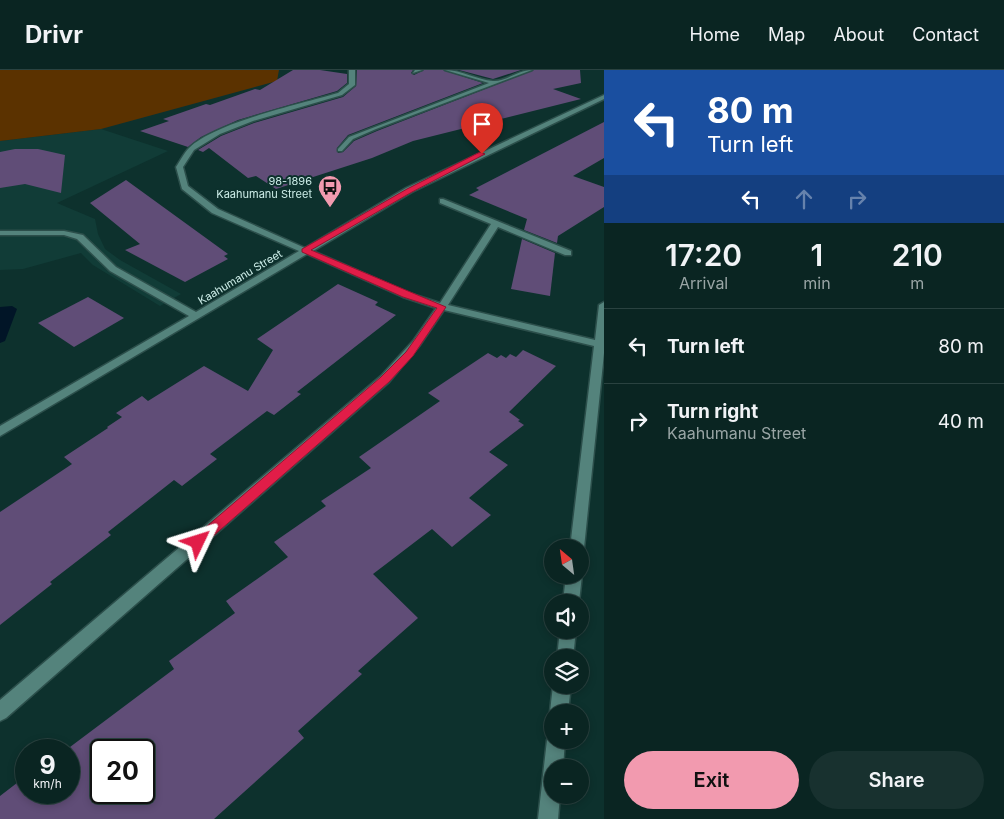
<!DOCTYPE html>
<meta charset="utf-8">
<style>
body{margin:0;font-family:Inter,sans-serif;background:#18312f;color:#f1f3f6;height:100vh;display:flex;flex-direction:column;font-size:19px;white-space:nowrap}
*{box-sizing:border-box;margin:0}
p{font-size:16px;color:#99a5a5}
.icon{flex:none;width:28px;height:28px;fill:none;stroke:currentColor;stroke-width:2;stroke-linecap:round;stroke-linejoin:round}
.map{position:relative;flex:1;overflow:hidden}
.panel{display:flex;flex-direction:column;background:#0a2522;width:400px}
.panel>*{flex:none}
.top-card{background:#1a4fa0;color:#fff;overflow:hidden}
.needle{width:32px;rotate:331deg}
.buttons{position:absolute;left:544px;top:469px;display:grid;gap:10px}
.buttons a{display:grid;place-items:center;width:45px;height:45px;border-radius:50%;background:#0a2522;box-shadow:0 2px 8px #0003,0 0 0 1px #2a4240;font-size:25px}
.speed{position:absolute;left:15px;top:669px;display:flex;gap:10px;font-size:25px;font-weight:700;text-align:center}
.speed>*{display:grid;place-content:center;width:65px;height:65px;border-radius:50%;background:#0a2522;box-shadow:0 2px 8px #0003,0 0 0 1px #2a4240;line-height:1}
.speed small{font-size:12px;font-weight:400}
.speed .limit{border:2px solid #111;border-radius:8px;background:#fff;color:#111}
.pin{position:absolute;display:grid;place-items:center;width:42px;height:42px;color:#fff;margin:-51px -21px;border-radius:50% 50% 50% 0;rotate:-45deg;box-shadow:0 0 5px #0007}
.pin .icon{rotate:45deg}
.me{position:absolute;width:55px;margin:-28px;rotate:49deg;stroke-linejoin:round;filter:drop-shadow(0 0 4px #0008)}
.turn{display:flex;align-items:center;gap:18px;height:105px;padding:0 20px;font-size:22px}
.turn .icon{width:65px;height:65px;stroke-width:2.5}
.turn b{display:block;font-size:35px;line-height:42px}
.lanes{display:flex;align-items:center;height:48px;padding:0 20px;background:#0003;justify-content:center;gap:25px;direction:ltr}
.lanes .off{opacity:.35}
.eta{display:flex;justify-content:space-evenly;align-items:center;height:85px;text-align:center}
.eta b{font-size:30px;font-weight:600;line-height:35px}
.button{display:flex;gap:10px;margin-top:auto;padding:10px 20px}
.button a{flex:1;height:58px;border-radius:30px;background:#f29aaf;color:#111;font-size:20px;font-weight:600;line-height:58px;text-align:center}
.button a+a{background:#18312f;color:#f1f3f6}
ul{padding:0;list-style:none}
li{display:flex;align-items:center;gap:15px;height:75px;padding:0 20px;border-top:1px solid #2a4240}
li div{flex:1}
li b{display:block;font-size:19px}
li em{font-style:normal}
header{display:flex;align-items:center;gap:30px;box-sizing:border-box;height:70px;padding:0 25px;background:#0a2522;border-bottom:1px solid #2a4240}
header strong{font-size:24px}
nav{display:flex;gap:28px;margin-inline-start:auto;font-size:18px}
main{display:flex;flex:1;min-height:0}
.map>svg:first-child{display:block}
</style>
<header>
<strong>Drivr</strong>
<nav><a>Home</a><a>Map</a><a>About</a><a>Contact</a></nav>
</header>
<main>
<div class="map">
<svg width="604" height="749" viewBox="0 0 604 749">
<rect width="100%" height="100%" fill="#0d312d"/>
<polygon fill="#113c37" points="101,59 168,81 57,133 95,149 98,164 105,179 120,190 181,224 160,236 93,195 81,183 23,199 0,200 0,71"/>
<polygon fill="#5b3200" points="0,0 279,0 277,11 101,59 0,71"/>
<polygon fill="#011527" points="12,236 17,239 5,271 0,273 0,237"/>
<g fill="#604d77" fill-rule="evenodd">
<polygon points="293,0 320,0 347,4 347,13 337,21 238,50 201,67 188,77 140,61 169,51 163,49 206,34 210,35 255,19 260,20"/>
<polygon points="357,0 413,0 411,3 414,5 424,0 443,0 483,13 348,65 337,78 338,83 343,82 354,71 377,61 534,0 580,0 581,13 553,19 581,29 413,71 372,88 276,119 256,106 248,108 209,78 203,82 198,80 221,66 254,53 343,27 356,16"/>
<polygon points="459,0 521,0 493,9"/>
<polygon points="604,52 604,88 573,106 604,117 604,137 558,166 557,173 524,160 527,149 469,125 479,120 476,118"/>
<polygon points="15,79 38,79 65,85 61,123 25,114 0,118 0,82"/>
<polygon points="126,110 228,184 224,186 228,189 185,212 125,180 140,174 90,133"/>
<polygon points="522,169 555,183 550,226 511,219"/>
<polygon points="338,214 378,232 375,235 396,245 297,322 301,324 274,345 267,341 210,384 217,389 182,416 174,410 108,462 111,465 50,512 52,514 0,555 0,442 72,394 64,387 108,358 107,357 122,347 116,343 142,326 148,331 204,296 248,321 273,280 257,269"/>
<polygon points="88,227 124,248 74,277 38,253"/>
<path d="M 523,280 L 556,296 L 509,342 L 520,350 L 518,351 L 524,355 L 489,382 L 508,395 L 469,428 L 491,445 L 452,477 L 432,459 L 373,504 L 418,548 L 358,601 L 362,604 L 298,661 L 304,668 L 214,749 L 0,749 L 0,726 L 26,706 L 26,722 L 69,722 L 69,680 L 66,680 L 174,599 L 169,591 L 235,543 L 226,531 L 288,487 L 274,472 L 326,436 L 321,431 L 371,398 L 359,387 L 440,331 L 428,323 L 488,283 L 497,288 L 501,285 L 506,288 L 510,284 L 516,287 ZM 101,680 L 144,680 L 144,722 L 101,722 Z"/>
</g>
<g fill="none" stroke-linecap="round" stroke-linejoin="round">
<g stroke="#2c4f4b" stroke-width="3">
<g id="minor">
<path d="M 349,0 L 355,0 L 355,15 L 342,25 L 253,51 L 220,64 L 194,80 L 183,97 L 188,116 L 218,139 L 305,178 L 406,118 L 604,25 L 604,29 L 412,122 L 313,181 L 409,223 L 440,233 L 491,154 L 440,133 L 440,129 L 443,129 L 571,181 L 571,185 L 565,185 L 498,157 L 448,235 L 595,270 L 599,235 L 604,232 L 604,283 L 584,478 L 582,482 L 580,483 L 580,478 L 570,478 L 594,276 L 444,240 L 420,275 L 389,312 L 6,648 L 0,651 L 0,630 L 381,306 L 413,271 L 436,238 L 403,227 L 307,184 L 0,366 L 0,356 L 189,246 L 110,201 L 77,169 L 64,165 L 0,165 L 0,161 L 64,161 L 83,165 L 116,197 L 196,242 L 299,181 L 212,143 L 182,119 L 176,97 C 180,91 184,83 189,78 C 216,52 301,34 338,23 L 349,14 Z"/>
<polygon points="415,0 422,0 413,3"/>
<path d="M 445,0 C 462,0 477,10 493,11 C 505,12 518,0 532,0 L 376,59 L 353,69 L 342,81 L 338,81 L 338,79 L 349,67 L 489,13 Z"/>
<polygon points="580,502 582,505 579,532 563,532 566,505 580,505"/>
<polygon points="560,560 576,560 573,588 557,588"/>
<polygon points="553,615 571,615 568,642 552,642 552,648 550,642"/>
<polygon points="552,662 552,670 565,670 563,698 552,698 552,725 560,725 558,749 538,749 547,670 550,664"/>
</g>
</g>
<use href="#minor" fill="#54837c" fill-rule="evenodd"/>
</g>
<polygon fill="#e11d48" stroke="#92132f" points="480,82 485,84 412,122 311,180 446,237 413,286 389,312 203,475 193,475 191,472 193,468 381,307 406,282 437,238 403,227 302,182 302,179 407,119"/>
<defs>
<g id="bus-pin" transform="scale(1.25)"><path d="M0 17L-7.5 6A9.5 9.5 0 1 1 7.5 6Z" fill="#f29aaf" stroke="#0d312d"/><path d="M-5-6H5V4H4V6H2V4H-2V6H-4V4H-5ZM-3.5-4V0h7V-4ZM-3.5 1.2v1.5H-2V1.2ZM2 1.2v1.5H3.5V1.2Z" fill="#111"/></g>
</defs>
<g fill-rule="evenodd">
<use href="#bus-pin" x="330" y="117"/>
</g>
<g text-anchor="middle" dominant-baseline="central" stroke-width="4" stroke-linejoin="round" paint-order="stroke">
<g font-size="11" fill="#ccece7" stroke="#0d312d" text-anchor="end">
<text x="312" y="111">98-1896<tspan x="312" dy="13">Kaahumanu Street</tspan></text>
</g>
<g font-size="11" fill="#ccece7" stroke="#0d312d">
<text transform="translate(240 207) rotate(-31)">Kaahumanu Street</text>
</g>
</g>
</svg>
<div class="buttons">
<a><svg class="needle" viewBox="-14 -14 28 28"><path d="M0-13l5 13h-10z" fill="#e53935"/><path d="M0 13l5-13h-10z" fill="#99a5a5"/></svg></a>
<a><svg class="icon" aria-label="sound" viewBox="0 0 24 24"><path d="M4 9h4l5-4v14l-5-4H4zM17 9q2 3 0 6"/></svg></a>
<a><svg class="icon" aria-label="layers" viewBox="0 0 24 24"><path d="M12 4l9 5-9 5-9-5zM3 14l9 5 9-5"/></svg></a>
<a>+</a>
<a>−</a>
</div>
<div class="speed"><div>9<small>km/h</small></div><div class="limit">20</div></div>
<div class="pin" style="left:482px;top:84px;background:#d93025"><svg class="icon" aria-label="arrive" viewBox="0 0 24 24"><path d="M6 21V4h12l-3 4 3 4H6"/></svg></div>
<svg class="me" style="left:198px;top:472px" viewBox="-20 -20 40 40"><path d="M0-17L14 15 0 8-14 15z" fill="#e11d48" stroke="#fff" stroke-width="4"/></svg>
</div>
<section class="panel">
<div class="top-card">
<div class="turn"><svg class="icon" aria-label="left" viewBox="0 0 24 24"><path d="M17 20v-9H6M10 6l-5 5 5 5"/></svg><div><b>80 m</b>Turn left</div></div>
<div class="lanes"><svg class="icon" aria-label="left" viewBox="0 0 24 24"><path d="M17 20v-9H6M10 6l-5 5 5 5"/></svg><svg class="icon off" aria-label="ahead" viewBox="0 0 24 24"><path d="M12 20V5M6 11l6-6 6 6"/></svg><svg class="icon off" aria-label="right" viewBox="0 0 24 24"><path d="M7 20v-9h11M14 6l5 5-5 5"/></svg></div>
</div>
<div class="eta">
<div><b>17:20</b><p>Arrival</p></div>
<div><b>1</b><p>min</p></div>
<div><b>210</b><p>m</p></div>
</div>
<ul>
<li><svg class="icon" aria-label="left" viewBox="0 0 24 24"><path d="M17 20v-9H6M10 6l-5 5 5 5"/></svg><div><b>Turn left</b></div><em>80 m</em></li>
<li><svg class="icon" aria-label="right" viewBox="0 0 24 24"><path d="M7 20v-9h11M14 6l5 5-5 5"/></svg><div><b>Turn right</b><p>Kaahumanu Street</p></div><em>40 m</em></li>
</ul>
<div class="button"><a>Exit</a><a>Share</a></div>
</section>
</main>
